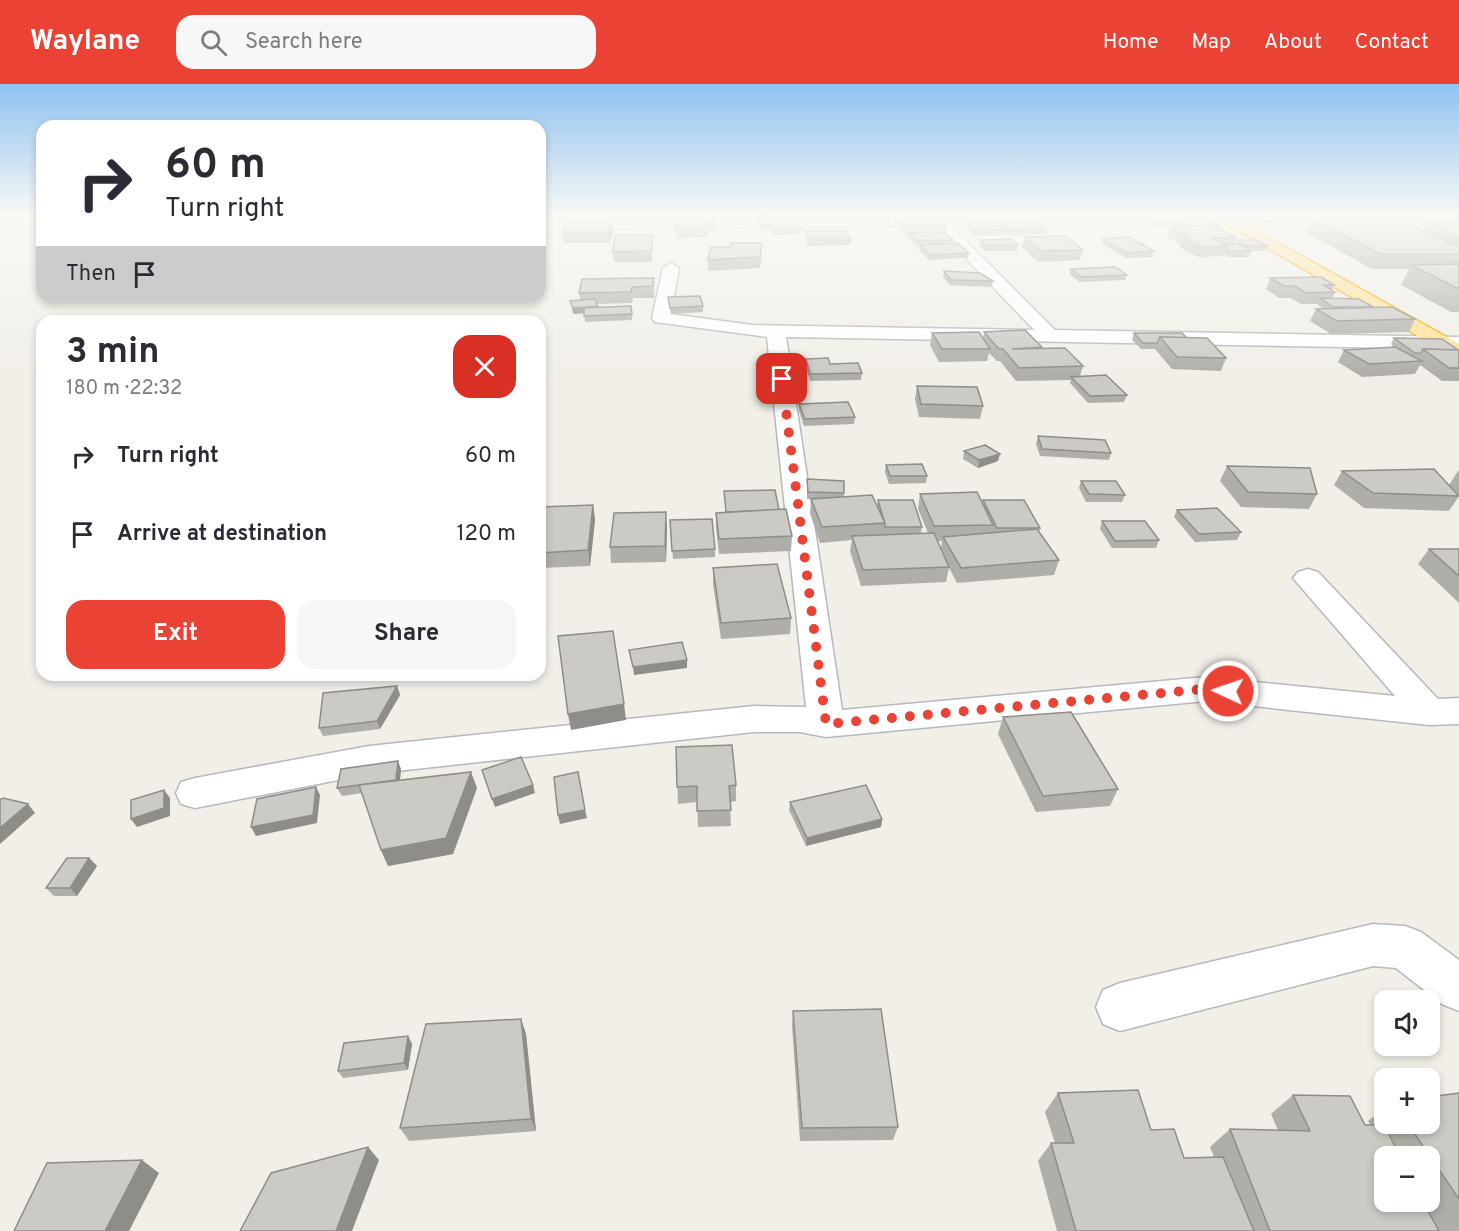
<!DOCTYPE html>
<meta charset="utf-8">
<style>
body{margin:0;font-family:Overpass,sans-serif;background:#f7f7f7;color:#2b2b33;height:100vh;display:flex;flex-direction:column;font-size:22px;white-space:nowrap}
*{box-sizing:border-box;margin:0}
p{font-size:20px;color:#7c7c81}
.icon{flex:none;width:33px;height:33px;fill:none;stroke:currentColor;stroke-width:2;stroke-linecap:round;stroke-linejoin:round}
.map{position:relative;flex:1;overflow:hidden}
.drawer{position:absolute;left:36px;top:231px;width:510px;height:366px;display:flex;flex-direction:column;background:#fff;border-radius:18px;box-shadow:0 3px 9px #0003}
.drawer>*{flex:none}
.banner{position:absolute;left:36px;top:36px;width:510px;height:183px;border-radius:18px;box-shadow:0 3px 9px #0003;background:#fff;color:#2b2b33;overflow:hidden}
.buttons{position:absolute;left:1374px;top:906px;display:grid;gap:12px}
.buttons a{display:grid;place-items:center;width:66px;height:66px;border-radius:12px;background:#fff;box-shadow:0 3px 9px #0003;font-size:30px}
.pin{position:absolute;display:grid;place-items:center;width:51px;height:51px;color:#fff;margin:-26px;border-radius:12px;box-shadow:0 3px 9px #0006}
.me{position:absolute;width:66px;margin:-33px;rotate:273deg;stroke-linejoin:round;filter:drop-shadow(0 0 4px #0008)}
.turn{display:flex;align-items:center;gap:21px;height:126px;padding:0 30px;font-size:27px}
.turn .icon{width:78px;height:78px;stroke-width:2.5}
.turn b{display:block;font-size:42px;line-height:51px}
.then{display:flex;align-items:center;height:57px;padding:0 30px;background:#0003;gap:12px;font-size:22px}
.round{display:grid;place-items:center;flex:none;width:63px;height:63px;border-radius:18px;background:#f7f7f7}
.headline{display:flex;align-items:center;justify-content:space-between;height:102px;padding:0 30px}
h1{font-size:36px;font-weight:700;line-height:45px}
.cta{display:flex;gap:12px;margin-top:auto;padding:12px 30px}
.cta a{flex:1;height:69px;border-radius:18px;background:#ea4335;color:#fff;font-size:24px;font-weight:700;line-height:69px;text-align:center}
.cta a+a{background:#f7f7f7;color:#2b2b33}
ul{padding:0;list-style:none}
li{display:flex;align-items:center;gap:18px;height:78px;padding:0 30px}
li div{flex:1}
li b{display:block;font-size:22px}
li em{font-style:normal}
header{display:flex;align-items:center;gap:36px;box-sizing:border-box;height:84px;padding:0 30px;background:#ea4335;color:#fff}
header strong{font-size:28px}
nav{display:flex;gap:33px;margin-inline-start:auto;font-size:21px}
.search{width:420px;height:54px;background:#f7f7f7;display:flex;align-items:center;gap:15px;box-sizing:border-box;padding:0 21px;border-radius:18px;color:#7c7c81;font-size:22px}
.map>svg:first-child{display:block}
</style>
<header>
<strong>Waylane</strong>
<div class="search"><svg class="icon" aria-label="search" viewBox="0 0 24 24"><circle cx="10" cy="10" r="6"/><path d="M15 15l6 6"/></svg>Search here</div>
<nav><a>Home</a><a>Map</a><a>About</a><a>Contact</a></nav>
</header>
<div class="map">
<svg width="1459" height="1147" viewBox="0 0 1459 1147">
<rect width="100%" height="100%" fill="#f1efe8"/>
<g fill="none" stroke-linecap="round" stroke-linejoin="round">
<g stroke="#b5b8bc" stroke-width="3">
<g id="minor">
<polygon points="926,132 1351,132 1344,136 949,140 1055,246 1459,253 1459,265 786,253 842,626 1206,593 1395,612 1293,494 1298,488 1308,485 1318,488 1438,615 1459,614 1459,640 1429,641 1206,617 826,653 800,648 754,648 369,690 195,724 181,720 176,709 181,698 195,694 369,662 754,622 806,623 767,253 655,238 652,234 663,184 671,179 679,184 671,230 752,241 1034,246 934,141 614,144 607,140 614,136"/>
<polygon points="1373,840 1405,842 1421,848 1459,876 1459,927 1442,920 1396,884 1373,882 1120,947 1103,940 1096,923 1103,906 1120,899"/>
</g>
</g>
<g stroke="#f9ab00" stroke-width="3">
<polygon id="highway" points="1213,132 1230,132 1459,260 1459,274 1452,272"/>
</g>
<use href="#minor" fill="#fff" fill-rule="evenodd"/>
<use href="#highway" fill="#fde293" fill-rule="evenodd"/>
</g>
<g fill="#afaea9" fill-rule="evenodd">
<polygon points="595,132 628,132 628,133"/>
<polygon points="673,132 716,138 716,148 708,148 708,153 678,154 673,141"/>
<polygon points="895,132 939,132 948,140 946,149 953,156 953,159 969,169 968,174 929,176 919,166 919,162 916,163 908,154 909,151 905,151 894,140"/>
<polygon points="1143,132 1174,132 1180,136 1220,142 1219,144 1236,153 1234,160 1235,160 1237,156 1267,162 1265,167 1251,167 1249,173 1228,173 1225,171 1224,172 1198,173 1179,163 1180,160 1167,153 1170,143 1177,142 1176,141 1149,141 1142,136"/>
<polygon points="1407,132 1459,132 1459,228 1451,228 1401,201 1409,185 1372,185 1305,148 1311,133 1424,147 1427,142 1422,142 1405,134"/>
<polygon points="757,135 801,145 800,150 773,151 771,145 759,145 757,140"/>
<polygon points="612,138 613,148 609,159 564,159 562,148"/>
<polygon points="966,138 1000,141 1000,138 1047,145 1046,150 1009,151 1006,148 1005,151 975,152 965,143"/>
<polygon points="805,147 851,156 850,161 808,162 805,152"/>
<polygon points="1024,153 1083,166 1080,176 1038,178 1022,163"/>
<polygon points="1103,155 1154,167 1152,173 1126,174 1102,160"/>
<polygon points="980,156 1018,161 1017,167 985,167 979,161"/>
<polygon points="652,161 652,178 614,178 613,168"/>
<polygon points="762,170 760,184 708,187 708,176"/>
<polygon points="1071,185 1127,191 1125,196 1080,198 1070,191"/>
<polygon points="944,187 993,197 992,203 950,201 943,193"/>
<polygon points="654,194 654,214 633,214 632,219 597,220 598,223 632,230 632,236 585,238 584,229 573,230 570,217 580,216 579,209"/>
<polygon points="1270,194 1334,201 1332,206 1335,208 1332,215 1373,223 1415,235 1409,248 1331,250 1310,237 1316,225 1323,225 1317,220 1301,220 1290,214 1279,214 1266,205"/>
<polygon points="668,213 703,222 703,228 671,230"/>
<polygon points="984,248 1042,263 1042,264 1083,282 1080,292 1127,311 1124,318 1088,319 1070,299 1071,296 1016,297 1000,277 997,277 989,269 987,277 939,278 930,261 932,249 983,254"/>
<polygon points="1134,249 1187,254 1226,274 1221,287 1172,285 1155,265 1141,265 1132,256"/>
<polygon points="1394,254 1459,266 1459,297 1442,297 1420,281 1415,290 1362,293 1338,278 1344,266 1394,263 1391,260"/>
<polygon points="806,275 830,280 862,289 861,296 810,297 805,282"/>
<polygon points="917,302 983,322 980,335 919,333 915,315"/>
<polygon points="799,320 855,333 854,340 804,342 799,327"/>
<polygon points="1038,352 1111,369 1109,376 1040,372 1036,360"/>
<polygon points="964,367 998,377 978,384 963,375"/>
<polygon points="886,381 927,392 926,399 889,400 885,388"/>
<polygon points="1227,382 1317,410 1309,425 1241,423 1220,397"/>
<polygon points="1342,387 1449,401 1458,387 1459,387 1459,412 1449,427 1364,424 1334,401"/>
<path d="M 807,395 L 844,409 L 844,412 L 877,422 L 878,416 L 922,443 L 921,449 L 928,449 L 918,425 L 920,410 L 982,419 L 983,416 L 1040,444 L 1039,448 L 1059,476 L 1054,491 L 957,499 L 949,484 L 946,498 L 861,502 L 850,467 L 852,456 L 820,459 L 810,429 L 811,415 L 807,415 ZM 938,457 L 942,457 L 941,464 Z"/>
<polygon points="1081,397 1125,411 1122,418 1086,418 1079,404"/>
<polygon points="724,407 779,426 792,452 791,467 719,470 716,444 716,429 726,428"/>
<polygon points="593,421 595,436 590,482 540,484 540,423"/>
<polygon points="1177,426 1241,448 1237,456 1195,458 1174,433"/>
<polygon points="670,436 715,465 715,473 673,475"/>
<polygon points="1102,437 1159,456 1156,464 1112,464 1100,445"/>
<polygon points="667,443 666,478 611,479 610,463"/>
<polygon points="1429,465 1459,465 1459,519 1418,480"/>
<polygon points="713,484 791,534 790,550 721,555 713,500"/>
<polygon points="540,494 545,509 546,559 540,559"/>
<polygon points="397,602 400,611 380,645 323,652 319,644"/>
<polygon points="1003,633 1118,705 1110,722 1036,728 998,650"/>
<polygon points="676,663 736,701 736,717 730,718 731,742 698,743 697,718 678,720"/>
<polygon points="401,685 400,696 477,704 453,770 388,782 381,766 362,709 342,712 337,704"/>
<polygon points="790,718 882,735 881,743 806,762 789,726"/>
<polygon points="89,774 97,782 77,812 54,812 46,804"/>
<polygon points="793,927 898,1043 893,1056 800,1057 792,942"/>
<polygon points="521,935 526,950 536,1047 409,1057 400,1044"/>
<polygon points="408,952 412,960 408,986 343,994 338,987"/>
<path d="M 1058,1009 L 1151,1046 L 1184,1074 L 1214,1073 L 1210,1063 L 1230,1045 L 1278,1046 L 1271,1030 L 1293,1011 L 1365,1041 L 1371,1041 L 1368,1037 L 1384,1025 L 1384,1040 L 1430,1040 L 1459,1009 L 1459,1147 L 1057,1147 L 1038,1077 L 1051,1059 L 1055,1059 L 1045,1028 ZM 1384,1072 L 1430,1072 L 1430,1118 L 1384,1118 Z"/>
</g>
<g fill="#8f8d8a">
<polygon points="612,138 613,148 609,159 608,148"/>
<polygon points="598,222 599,228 573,230 573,224"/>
<polygon points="1000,370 998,377 978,384 979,376"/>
<polygon points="593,421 595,436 590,482 588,466"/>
<polygon points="666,428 667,443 666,478 665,462"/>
<polygon points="542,494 545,509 546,559 543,543"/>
<polygon points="687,576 687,584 634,591 633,583"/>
<polygon points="397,602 400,611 380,645 377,637"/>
<polygon points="624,620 626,636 571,646 568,630"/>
<polygon points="398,677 401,685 399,704 396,696"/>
<polygon points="471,688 477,704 453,770 388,782 381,766"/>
<polygon points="533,701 535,709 495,723 492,715"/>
<polygon points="316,703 320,711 317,739 256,752 251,743"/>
<polygon points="164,706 170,714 170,732 137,743 131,735"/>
<polygon points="28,720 35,729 0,760 0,744"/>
<polygon points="585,726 587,734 560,740 558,731"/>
<polygon points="882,735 881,743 806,762 807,754"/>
<polygon points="89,774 97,782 77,812 70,804"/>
<polygon points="521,935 526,950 536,1047 531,1035"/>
<polygon points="408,952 412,960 408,986 404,979"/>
<polygon points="368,1063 379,1076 352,1147 336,1147"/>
<polygon points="142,1076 159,1089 129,1147 105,1147"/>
</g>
<g fill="#cccac5" stroke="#8f8d8a" stroke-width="1.5">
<polygon points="673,132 713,132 716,138 706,138 708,142 677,144"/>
<polygon points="897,132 939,132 948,140 906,141"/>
<polygon points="1145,132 1174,132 1180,136 1150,136"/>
<polygon points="1311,133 1395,133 1459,163 1459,170 1380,170"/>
<polygon points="757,135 796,135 801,145 773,145 771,140 759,140"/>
<polygon points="1207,135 1220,142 1214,142 1211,141 1187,142 1177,136"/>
<polygon points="995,137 1006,146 976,147 966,138"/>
<polygon points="1036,137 1047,145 1011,146 1000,138"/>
<polygon points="567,138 612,138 608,148 562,148"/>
<polygon points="1428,140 1459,140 1459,154"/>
<polygon points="1211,141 1236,153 1213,154 1228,162 1201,163 1182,153 1189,152 1170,143"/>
<polygon points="805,147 846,147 851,156 808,156"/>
<polygon points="944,148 953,156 917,157 909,149"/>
<polygon points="615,151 652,151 652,167 613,168"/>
<polygon points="1065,152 1083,166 1041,167 1024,153"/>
<polygon points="1129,153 1154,167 1127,169 1103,155"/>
<polygon points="1011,155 1018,161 986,162 980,156"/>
<polygon points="1237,156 1257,156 1267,162 1246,162"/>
<polygon points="731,159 762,159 760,173 708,176 711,163 730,163"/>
<polygon points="958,159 969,169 930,171 920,161"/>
<polygon points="1224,160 1239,160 1251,167 1230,167 1227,166 1228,162"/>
<polygon points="1459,180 1459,205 1411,181"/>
<polygon points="1116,183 1127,191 1082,193 1071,185"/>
<polygon points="944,187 980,189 993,197 951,196"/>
<polygon points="1321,193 1334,201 1323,201 1335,208 1306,209 1295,202 1284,202 1270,194"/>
<polygon points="654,194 653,202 632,203 631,208 579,209 582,195"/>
<polygon points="700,212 703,222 670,224 668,213"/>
<polygon points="1320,214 1359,215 1373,223 1333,223"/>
<polygon points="595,215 598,222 573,224 570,217"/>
<polygon points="631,222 632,230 584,232 584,224"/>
<polygon points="1392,223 1415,235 1337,237 1316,225"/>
<polygon points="1025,246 1042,263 1012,265 1065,264 1083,282 1019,284 1003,265 999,265 984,248"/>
<polygon points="979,248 990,265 942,265 932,249"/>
<polygon points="1134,249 1182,249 1187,254 1160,253 1157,259 1143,259"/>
<polygon points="1160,253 1207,254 1226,274 1177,273"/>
<polygon points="1394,254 1442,255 1458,266 1423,265 1421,269 1415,269"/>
<polygon points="1395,263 1422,277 1369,280 1344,266"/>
<polygon points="1423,265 1459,266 1459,284 1449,284"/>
<polygon points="828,274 830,280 858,279 862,289 810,290 806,275"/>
<polygon points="1106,291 1127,311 1090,312 1071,293"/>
<polygon points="917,302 977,303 983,322 921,320"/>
<polygon points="848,318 855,333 805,335 799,320"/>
<polygon points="1038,352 1105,356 1111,369 1042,365"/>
<polygon points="985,361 1000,370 979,376 964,367"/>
<polygon points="922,380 927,392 890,392 886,381"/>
<polygon points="1227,382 1310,384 1317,410 1248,408"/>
<polygon points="1434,385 1459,412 1373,409 1342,387"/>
<polygon points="807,395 844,397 844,409 808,408"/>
<polygon points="1081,397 1116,397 1125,411 1089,410"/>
<polygon points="775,406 779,426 726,428 724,407"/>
<polygon points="977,408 993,441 934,442 920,410"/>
<polygon points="872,411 885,439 822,443 811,415"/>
<polygon points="878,416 913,416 922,443 885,443 885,439 883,433"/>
<polygon points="983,416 1024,416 1040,444 997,444"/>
<polygon points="593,421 588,466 540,469 540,423"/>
<polygon points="1217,424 1241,448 1199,450 1177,426"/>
<polygon points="786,425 792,452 719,455 716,429"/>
<polygon points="666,428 665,462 610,463 614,429"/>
<polygon points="712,435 715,465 672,467 670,436"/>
<polygon points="1102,437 1145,437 1159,456 1115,457"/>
<polygon points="1037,445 1059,476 961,484 943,453"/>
<polygon points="934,449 949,483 863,486 852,452"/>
<polygon points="1429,465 1459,465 1459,492"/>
<polygon points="777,480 791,534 721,539 713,484"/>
<polygon points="540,494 542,494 543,543 540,543"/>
<polygon points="613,547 624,620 568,630 558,552"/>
<polygon points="682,558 687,576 633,583 629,566"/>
<polygon points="397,602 377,637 319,644 323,609"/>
<polygon points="1071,628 1118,705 1043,712 1003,633"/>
<polygon points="732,661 736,701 729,702 731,726 697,727 697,702 677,703 676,663"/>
<polygon points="521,673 533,701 492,715 482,686"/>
<polygon points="398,677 396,696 337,704 341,685"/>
<polygon points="471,688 446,754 381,766 359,701"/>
<polygon points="578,688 585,726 558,731 554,693"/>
<polygon points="866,701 882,735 807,754 790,718"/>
<polygon points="316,703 313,731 251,743 257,715"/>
<polygon points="164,706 164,724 131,735 131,716"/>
<polygon points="3,714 28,720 0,744 0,716"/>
<polygon points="67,774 89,774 70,804 46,804"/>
<polygon points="881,925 898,1043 802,1044 793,927"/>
<polygon points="521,935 531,1035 400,1044 426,940"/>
<polygon points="408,952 404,979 338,987 344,959"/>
<polygon points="1138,1006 1151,1046 1174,1045 1184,1074 1223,1073 1254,1147 1076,1147 1051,1059 1074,1059 1058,1009"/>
<polygon points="1459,1009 1459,1115 1408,1040 1430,1040 1430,1013"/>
<polygon points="1293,1011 1350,1012 1365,1041 1384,1041 1400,1072 1384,1072 1384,1118 1423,1118 1439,1147 1270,1147 1230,1045 1310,1047"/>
<polygon points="368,1063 336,1147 240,1147 271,1089"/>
<polygon points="142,1076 105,1147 14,1147 47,1079"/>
</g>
<linearGradient id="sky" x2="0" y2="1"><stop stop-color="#8fc3f1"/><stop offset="0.45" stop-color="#f9f8f5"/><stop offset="1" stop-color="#f9f8f5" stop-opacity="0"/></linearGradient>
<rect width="1459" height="292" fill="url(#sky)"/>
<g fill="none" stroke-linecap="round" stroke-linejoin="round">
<polyline stroke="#ea4335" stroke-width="10" stroke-dasharray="0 18" points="782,295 826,640 1206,605 1228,607"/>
</g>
</svg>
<div class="buttons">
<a><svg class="icon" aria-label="sound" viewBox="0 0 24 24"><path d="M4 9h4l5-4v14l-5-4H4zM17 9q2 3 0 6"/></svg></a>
<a>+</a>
<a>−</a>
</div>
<div class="pin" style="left:782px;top:295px;background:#d93025"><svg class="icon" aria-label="arrive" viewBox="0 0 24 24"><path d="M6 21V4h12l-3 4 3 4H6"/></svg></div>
<svg class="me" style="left:1228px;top:607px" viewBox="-20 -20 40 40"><circle r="17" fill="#ea4335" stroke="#fff" stroke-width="3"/><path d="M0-11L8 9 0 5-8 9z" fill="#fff"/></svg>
<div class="banner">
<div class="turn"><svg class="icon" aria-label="right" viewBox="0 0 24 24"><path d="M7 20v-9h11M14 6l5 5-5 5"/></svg><div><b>60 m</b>Turn right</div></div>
<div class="then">Then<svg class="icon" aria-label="arrive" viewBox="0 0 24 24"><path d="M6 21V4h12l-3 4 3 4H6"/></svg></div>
</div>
<section class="drawer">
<div class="headline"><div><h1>3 min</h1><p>180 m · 22:32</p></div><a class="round" style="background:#d93025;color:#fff"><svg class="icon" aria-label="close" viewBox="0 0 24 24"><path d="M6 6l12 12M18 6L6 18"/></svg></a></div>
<ul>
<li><svg class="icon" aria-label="right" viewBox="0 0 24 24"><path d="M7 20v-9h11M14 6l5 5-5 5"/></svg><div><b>Turn right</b></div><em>60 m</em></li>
<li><svg class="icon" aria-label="arrive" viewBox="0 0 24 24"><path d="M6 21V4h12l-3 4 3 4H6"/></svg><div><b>Arrive at destination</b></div><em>120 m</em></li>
</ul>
<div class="cta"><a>Exit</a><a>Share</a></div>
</section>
</div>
